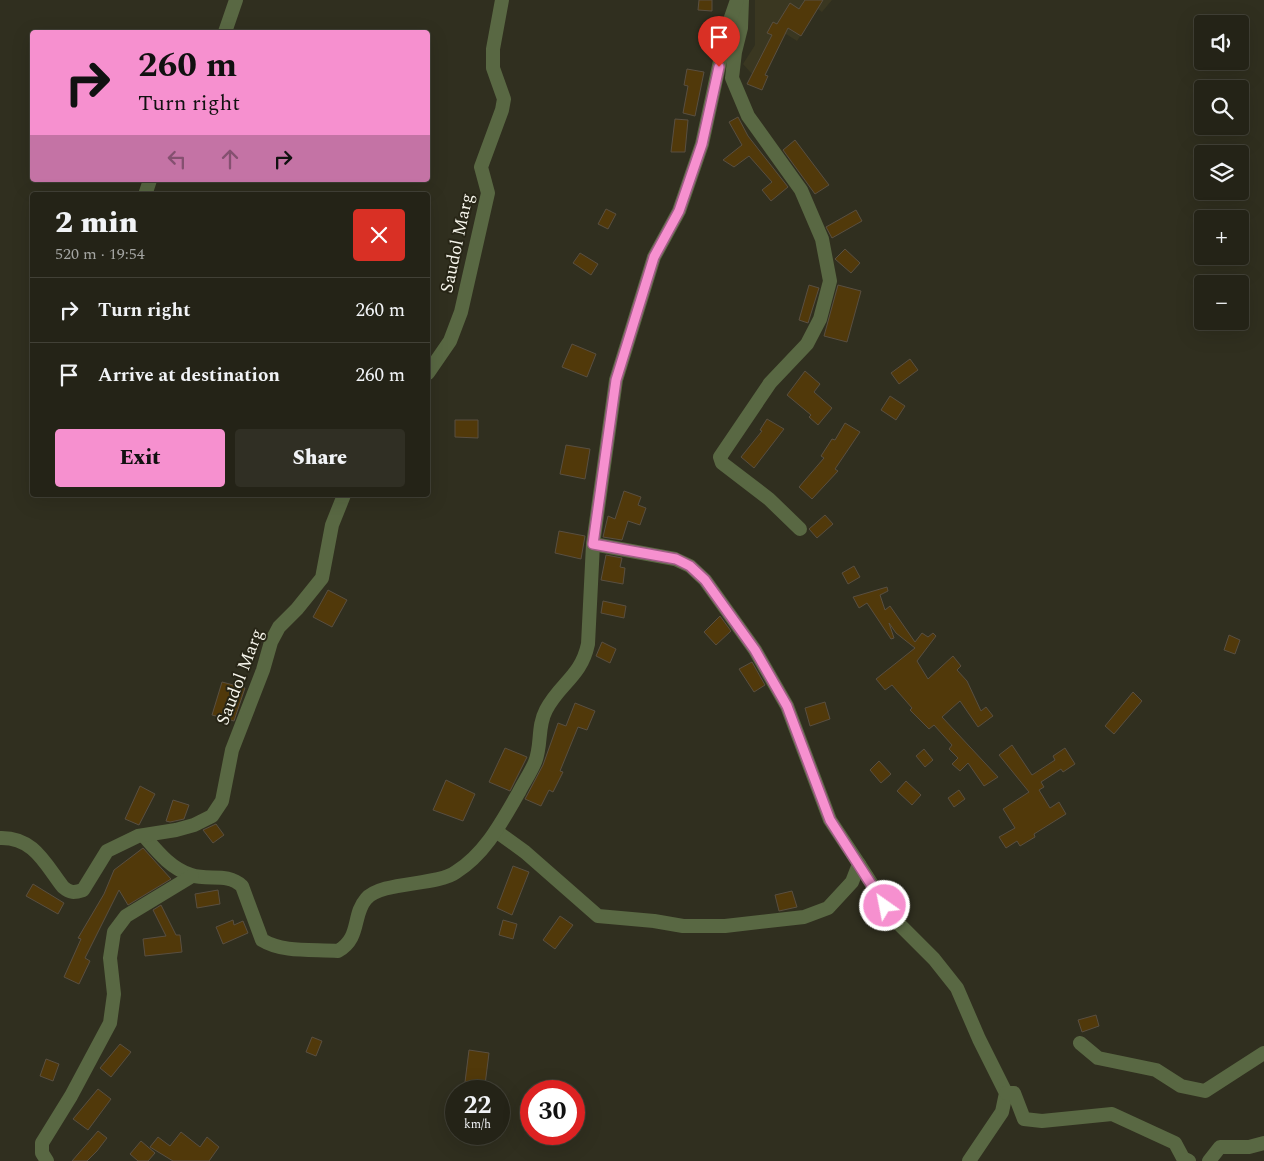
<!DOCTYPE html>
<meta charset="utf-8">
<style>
body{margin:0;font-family:Spectral,serif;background:#302f24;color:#f1f3f6;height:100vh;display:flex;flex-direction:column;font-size:19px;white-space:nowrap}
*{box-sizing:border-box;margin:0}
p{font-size:16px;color:#a3a4a1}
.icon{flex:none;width:28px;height:28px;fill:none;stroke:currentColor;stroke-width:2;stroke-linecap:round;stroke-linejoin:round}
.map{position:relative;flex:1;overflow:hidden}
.sheet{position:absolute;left:30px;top:192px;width:400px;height:305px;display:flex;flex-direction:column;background:#242317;border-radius:5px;box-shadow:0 5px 20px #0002,0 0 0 1px #414036}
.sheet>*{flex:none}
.guide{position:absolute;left:30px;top:30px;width:400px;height:152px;border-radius:5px;box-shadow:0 5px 20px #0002,0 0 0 1px #414036;background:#f690cf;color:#111;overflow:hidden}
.controls{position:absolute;left:1194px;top:15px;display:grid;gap:10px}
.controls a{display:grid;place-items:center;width:55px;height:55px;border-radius:5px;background:#242317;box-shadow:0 5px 20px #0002,0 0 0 1px #414036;font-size:25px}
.speed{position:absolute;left:445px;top:1080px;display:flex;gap:10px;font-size:25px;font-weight:700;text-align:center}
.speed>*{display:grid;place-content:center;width:65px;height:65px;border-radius:50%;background:#242317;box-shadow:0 5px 20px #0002,0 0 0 1px #414036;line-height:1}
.speed small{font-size:12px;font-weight:400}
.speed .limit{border:8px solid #d22;background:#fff;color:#111}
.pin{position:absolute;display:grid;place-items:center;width:42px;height:42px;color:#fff;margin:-51px -21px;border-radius:50% 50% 50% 0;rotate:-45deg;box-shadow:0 0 5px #0007}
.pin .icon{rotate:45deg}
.me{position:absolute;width:55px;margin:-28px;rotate:327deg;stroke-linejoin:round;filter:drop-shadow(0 0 4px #0008)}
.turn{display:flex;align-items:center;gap:18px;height:105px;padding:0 25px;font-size:22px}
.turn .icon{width:65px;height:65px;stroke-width:2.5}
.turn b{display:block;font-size:35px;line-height:42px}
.lanes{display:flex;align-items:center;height:48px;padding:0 25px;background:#0003;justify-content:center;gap:25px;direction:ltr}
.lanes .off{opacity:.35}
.round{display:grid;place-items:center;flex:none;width:52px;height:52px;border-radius:5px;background:#302f24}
.headline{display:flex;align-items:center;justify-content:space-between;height:85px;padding:0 25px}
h1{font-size:30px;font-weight:800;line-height:38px}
.cta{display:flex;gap:10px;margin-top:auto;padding:10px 25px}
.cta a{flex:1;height:58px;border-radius:5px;background:#f690cf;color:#111;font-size:20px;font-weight:800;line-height:58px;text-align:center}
.cta a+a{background:#302f24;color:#f1f3f6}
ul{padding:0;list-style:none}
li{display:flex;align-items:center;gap:15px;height:65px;padding:0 25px;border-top:1px solid #414036}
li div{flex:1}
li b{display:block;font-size:19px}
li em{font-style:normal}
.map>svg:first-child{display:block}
</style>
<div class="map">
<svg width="1264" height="1161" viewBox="0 0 1264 1161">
<rect width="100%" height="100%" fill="#302f1f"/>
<polygon fill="#3a3721" points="755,0 832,0 822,12 818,9 797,41 786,34 762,79 751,73 743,64 755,45"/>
<g fill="#51390a" stroke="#594f41">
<polygon points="699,0 712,0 712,11 698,10"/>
<polygon points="805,0 823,0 801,36 788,28 765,75 768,76 762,90 747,84 772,35 767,33 773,22 777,24 790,3 799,9"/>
<polygon points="687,69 704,72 695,116 683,113 688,86 684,85"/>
<polygon points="738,117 748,136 788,187 771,201 762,190 772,182 749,156 734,167 723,160 742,145 729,122"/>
<polygon points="675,119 688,120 685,152 671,152"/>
<polygon points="795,140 829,185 815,194 783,150"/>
<polygon points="606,209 616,214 608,229 598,224"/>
<polygon points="856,210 862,221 832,238 826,227"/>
<polygon points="845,249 860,263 851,273 835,259"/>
<polygon points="580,253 598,264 591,275 573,263"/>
<polygon points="809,285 819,288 808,323 799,320"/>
<polygon points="838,285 861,291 847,342 824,336"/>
<polygon points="572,344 596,354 587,377 562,367"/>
<polygon points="910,359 918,370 899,384 891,373"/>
<polygon points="805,371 820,384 814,392 832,408 818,425 809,417 811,415 787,395"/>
<polygon points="890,396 905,406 896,420 881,410"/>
<polygon points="767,419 784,429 754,468 741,457 762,431 760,430"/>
<polygon points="455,420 478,420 478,438 455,437"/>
<polygon points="845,423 860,432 835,469 838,471 812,499 799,487 824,458 821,456 832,439 835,440"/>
<polygon points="566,445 590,449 585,479 560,474"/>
<polygon points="624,491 641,497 638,505 646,508 640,525 628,521 622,540 603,537 608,516 615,519"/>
<polygon points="825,515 833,524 817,538 809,529"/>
<polygon points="559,531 585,536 581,559 555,553"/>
<polygon points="606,555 622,558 620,567 625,568 623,584 601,580"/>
<polygon points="854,566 860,577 848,584 842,573"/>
<polygon points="887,587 888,591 880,595 885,610 890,606 915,642 922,633 928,637 933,633 936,636 917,661 928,679 953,656 961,666 957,670 967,681 981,711 986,707 993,716 978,727 960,701 942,717 998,777 984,786 968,763 960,771 952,764 958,758 949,749 952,745 934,725 929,729 910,710 912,708 892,685 885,690 876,679 915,648 896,633 889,623 894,638 891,639 867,603 859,608 853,597"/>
<polygon points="328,590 347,600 332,627 313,617"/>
<polygon points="603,601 626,606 624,618 601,613"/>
<polygon points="720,616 731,631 716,645 704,632"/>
<polygon points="1229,635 1240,640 1235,654 1224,650"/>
<polygon points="602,642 616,649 610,663 596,656"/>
<polygon points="752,662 765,685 754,692 739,669"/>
<polygon points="222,682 245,688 234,721 212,715"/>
<polygon points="1133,692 1142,701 1114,734 1105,726"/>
<polygon points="825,702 830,719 810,726 805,708"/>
<polygon points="575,703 595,711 587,730 578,727 560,771 563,772 553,792 549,790 541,806 525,799 543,765 558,723 566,726"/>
<polygon points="1012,745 1032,775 1055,760 1053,756 1065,748 1075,764 1063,772 1061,769 1041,782 1044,787 1039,790 1050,808 1059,802 1066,814 1034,834 1035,837 1020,846 1017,841 1006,848 999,837 1015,828 1003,809 1029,792 999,755"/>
<polygon points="505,748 527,757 510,791 489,782"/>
<polygon points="924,749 933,760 925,767 916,756"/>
<polygon points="879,761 891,774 881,783 870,770"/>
<polygon points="446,780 475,794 463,821 433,810"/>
<polygon points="906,781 921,795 912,805 897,791"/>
<polygon points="140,786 155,794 139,825 125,819"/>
<polygon points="959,790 965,799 954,807 948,798"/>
<polygon points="173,800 189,805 184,819 170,822 166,821"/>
<polygon points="216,824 224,835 213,843 203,830"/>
<polygon points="143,848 171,879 128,905 119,890 85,958 90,961 79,984 64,977 81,939 78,938 104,894 114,870"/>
<polygon points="513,866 529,872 512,915 497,908"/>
<polygon points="33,884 64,903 58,914 26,896"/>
<polygon points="218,890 220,904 197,908 195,894"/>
<polygon points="792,891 797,907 779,911 775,895"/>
<polygon points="161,905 176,935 180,935 182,952 145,956 143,939 166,936 153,910"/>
<polygon points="560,916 573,925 555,949 543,940"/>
<polygon points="233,920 234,925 243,921 248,933 223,944 216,927"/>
<polygon points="503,920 517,924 513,939 499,935"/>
<polygon points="1096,1015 1099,1026 1082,1032 1078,1020"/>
<polygon points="312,1037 322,1041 316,1056 306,1052"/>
<polygon points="120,1044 131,1052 111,1077 100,1068"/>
<polygon points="469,1050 489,1053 485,1085 465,1082"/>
<polygon points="46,1059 59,1064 53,1081 40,1076"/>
<polygon points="98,1089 111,1099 88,1130 73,1119"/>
<polygon points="98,1131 107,1138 97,1151 87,1161 72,1161"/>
<polygon points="181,1132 200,1147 207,1137 219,1147 209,1161 173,1161 150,1147 158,1137 170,1146"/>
<polygon points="141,1141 155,1153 148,1161 138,1161 130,1154"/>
</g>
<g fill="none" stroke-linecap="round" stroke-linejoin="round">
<g stroke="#596843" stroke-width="14">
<polyline points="742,0 741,28 735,52 732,78 748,116 801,190 822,239 830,281 820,319 807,344 770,383 720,457 722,463 769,499 800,529"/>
<polyline points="225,32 236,0"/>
<polyline points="145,195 150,180"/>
<polyline points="428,373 450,341 461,312 488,193 481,167 502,110 504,99 493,68 493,49 502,0"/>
<polyline points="496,831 525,852 598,916 654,921 683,926 725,926 804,917 828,908 852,882 859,864 830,820 787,706 755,650 705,580 690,566 675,559 593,544"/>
<path d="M 144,836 C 157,851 170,868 191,875 C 209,881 227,872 242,886 L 262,940 C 283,953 314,949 338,951 C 361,938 352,915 366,899 C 381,881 437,886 456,872 C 486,853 502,821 519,792 C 524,782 531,772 535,762 C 542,745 537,727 546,710 C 560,683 581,677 588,644 L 593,544 L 616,380 L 654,257 L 679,211 L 702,144 L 727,29 L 737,0"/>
<path d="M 0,838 C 34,837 45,864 63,887 C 70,893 74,893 83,890 L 107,851 L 138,836 L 176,830 L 194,825 L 212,816 L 222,801 L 232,750 L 263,670 L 271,642 L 279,627 L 297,609 L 322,578 L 332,525 L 344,495"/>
<polyline points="859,864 894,919 934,959 957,988 979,1039 1006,1093 1002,1112 969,1161"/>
<polyline points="1080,1043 1098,1058 1156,1070 1181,1086 1205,1091 1264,1053"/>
<polyline points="1006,1093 1014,1093 1024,1119 1042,1121 1112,1114 1175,1143 1183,1158 1189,1161"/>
<polyline points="47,1161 42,1153 42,1143 71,1096 110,1023 114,994 110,958 114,932 126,916 192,876"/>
<polyline points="1209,1161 1220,1147 1249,1147 1264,1143"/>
</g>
</g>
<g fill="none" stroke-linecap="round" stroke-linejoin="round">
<g stroke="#a05e87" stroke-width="12">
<polyline id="route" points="719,67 702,144 679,211 654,257 616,380 593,544 676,559 690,566 705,580 755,650 787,706 830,820 885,906"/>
</g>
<use href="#route" stroke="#f690cf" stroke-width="9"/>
</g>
<g text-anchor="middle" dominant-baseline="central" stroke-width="4" stroke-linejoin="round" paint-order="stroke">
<g font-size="18" fill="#f6f5eb" stroke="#272516">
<text transform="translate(457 243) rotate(-78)">Saudol Marg</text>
<text transform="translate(240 677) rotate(-69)">Saudol Marg</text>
</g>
</g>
</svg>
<div class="controls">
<a><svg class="icon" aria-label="sound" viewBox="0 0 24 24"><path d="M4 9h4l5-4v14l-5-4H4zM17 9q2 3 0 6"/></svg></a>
<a><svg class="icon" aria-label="search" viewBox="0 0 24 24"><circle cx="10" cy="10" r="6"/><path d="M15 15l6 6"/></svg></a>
<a><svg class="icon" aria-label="layers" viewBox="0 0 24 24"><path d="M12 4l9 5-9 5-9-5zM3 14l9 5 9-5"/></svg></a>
<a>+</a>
<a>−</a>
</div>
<div class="speed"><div>22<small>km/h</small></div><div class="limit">30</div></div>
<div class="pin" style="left:719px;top:67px;background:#d93025"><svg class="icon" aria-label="arrive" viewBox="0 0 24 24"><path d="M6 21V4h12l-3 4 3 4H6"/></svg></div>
<svg class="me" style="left:885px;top:906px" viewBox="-20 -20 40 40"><circle r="17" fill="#f690cf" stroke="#fff" stroke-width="3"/><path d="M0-11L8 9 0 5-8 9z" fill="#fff"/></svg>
<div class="guide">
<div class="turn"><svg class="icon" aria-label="right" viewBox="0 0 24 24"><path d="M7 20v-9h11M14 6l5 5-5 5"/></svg><div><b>260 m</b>Turn right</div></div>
<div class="lanes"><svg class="icon off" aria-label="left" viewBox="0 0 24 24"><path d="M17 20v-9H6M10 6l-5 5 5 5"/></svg><svg class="icon off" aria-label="ahead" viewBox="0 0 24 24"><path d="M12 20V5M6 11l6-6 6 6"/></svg><svg class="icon" aria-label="right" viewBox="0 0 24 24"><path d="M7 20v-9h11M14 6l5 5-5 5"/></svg></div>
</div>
<section class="sheet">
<div class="headline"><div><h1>2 min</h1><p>520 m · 19:54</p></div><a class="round" style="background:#d93025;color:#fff"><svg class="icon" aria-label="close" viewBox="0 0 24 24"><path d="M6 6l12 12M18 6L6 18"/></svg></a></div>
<ul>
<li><svg class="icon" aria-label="right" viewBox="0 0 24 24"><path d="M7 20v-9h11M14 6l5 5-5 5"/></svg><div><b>Turn right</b></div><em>260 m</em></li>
<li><svg class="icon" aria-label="arrive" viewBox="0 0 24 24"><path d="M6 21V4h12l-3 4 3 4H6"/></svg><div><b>Arrive at destination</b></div><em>260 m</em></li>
</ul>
<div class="cta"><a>Exit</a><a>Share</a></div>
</section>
</div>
